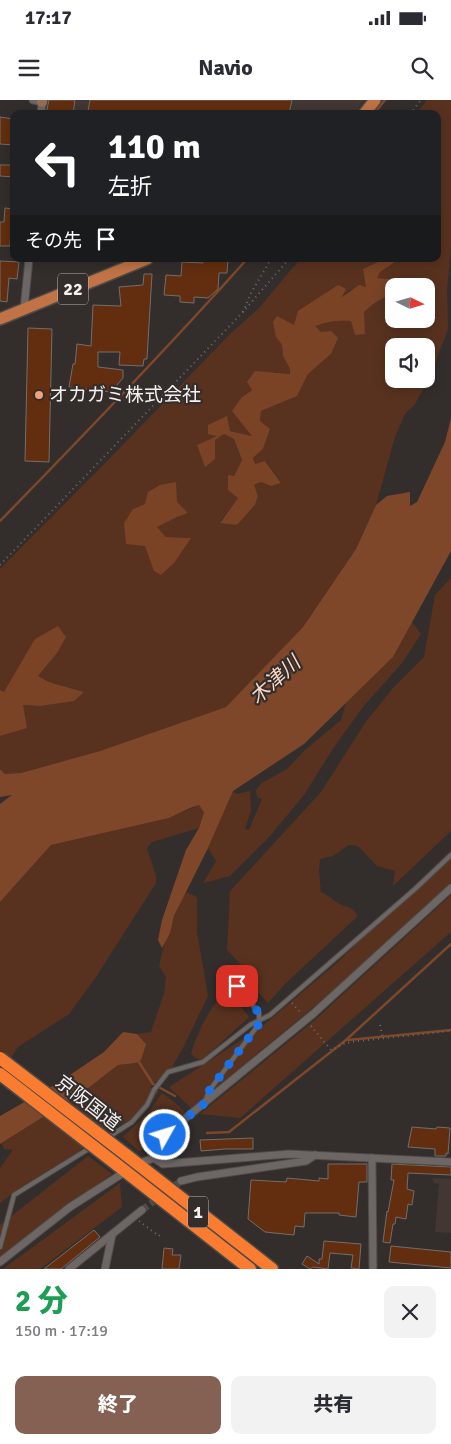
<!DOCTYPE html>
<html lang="ja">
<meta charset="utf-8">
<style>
body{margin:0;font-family:Signika,"Noto Sans JP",sans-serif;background:#f2f2f3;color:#2b2b33;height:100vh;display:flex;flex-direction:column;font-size:19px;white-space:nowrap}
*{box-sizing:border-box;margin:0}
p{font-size:16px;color:#7c7c81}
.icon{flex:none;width:28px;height:28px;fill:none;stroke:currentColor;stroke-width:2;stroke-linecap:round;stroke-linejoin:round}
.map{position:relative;height:1169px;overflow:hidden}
.details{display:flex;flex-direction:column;background:#fff;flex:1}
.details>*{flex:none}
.banner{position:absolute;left:10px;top:10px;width:431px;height:152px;border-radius:10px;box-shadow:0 2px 12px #0003;background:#202124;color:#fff;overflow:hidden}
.needle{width:32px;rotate:95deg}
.tools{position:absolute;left:385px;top:178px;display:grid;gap:10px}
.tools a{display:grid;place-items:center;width:50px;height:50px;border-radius:10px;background:#fff;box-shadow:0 2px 12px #0003;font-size:25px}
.pin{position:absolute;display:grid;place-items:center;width:42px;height:42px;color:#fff;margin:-21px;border-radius:10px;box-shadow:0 2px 8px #0006}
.me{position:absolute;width:55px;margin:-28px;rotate:51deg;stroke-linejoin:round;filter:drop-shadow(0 0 4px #0008)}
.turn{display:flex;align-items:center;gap:18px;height:105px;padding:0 15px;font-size:22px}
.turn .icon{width:65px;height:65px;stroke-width:2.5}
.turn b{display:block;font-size:35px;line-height:42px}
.then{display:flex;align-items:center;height:48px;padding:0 15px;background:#0003;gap:10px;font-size:19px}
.round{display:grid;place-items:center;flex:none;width:52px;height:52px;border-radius:10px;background:#f2f2f3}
.overview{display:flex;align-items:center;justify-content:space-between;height:85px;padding:0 15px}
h1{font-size:30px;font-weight:800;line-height:38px;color:#1e9e55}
.action{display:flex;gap:10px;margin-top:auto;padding:10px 15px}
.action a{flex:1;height:58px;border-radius:10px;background:#846153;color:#fff;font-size:20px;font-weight:800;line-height:58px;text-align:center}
.action a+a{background:#f2f2f3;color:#2b2b33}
.status{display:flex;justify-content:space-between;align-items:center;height:35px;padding:0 25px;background:#fff;direction:ltr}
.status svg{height:14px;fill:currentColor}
header{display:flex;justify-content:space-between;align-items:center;height:65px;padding:0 15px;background:#fff;font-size:22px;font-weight:800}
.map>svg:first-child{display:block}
</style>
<div class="status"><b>17:17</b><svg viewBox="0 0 49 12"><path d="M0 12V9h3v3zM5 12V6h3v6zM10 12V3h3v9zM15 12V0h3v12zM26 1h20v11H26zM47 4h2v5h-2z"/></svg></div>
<header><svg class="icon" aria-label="menu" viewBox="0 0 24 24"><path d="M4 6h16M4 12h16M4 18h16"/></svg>Navio<svg class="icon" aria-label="search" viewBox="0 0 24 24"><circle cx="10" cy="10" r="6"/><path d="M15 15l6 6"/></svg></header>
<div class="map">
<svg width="451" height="1169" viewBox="0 0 451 1169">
<rect width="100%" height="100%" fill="#332e2b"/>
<g fill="#423732">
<polygon points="45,0 365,0 354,14 44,14"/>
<polygon points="432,1078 451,1079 451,1133 435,1132 439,1084 434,1083"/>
</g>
<g fill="#58321f" fill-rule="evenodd">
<path d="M 427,0 L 451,0 L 451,147 L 447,189 L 448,229 L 431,275 L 415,304 L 405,314 L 395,337 L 376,405 L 356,449 L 303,527 L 226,607 L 100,651 L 21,673 L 5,674 L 0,669 L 0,636 L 27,627 L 22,605 L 40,606 L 84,592 L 49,582 L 38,576 L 57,553 L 4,592 L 0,590 L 0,469 L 111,357 L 229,235 L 259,208 L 300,159 L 384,159 L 363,169 L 367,187 L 350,190 L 340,198 L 294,226 L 277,216 L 276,236 L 282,245 L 283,256 L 290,269 L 290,274 L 274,272 L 242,297 L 253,336 L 230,331 L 227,317 L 218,336 L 197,345 L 215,359 L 215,340 L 224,334 L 234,339 L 242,360 L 233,377 L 228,375 L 238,398 L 220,422 L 237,425 L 255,405 L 258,396 L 253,386 L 261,382 L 271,386 L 281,383 L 266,361 L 255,364 L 253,358 L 263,349 L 270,329 L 260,321 L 261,311 L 297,296 L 308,274 L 331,254 L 321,232 L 314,226 L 324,222 L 338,220 L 351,221 L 373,204 L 394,192 L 394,219 L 426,219 L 426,186 L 403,186 L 398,180 L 376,178 L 380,172 L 395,162 L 391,159 L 438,159 L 438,14 L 416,14 ZM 394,246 L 426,246 L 426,279 L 394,279 ZM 145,404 L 188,413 L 177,417 L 157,427 L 166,437 L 190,438 L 149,457 L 133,409 Z"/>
<path d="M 451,478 L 451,731 L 393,786 L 395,771 L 377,766 L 358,746 L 349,745 L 333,756 L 320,759 L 319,771 L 321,792 C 328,795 332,799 338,803 C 349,809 350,804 358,816 L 286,883 L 268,903 L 248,881 L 252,876 L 227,850 L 230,791 L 321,692 L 365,623 L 393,588 L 424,557 L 435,495 Z"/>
<polygon points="412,522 421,534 402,563 363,607 334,647 304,695 270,736 230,776 203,783 216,761 208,748 233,691 236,694 250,691 251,711 245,729 249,730 262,699 257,697 256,690 262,683 287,669 305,650 341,620 346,603 393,557"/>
<polygon points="199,705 204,711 199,728 152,742 147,748 156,776 156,783 96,877 69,914 18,947 0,975 0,802 51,745 169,718"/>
<polygon points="451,750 451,784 367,863 191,1008 169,987 263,926 339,861"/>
<path d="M 186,792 L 197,797 L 197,832 L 208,896 L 183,948 L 164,981 L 156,981 L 150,987 L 159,991 L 150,1005 L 134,1018 L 112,1028 L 105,1029 L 78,1052 L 18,1089 L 0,1103 L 0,1068 L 13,1050 L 4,1049 L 2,1043 L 83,992 L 118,965 L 136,963 L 146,944 L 137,934 L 151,932 L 164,893 L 166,877 L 159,866 C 164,841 174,815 186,792 Z"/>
<polygon points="451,795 451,832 240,1018 200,1014 315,920"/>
<path d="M 230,893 L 249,917 L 202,960 L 196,958 L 191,954 C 195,938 208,911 219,899 C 222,897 227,895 230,893 Z"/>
<polygon points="162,993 173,1001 185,1012 162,1030 140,1052 123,1037 149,1012"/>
<polygon points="88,1056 112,1074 0,1158 0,1125"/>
<polygon points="120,1083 122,1107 40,1169 3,1169"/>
</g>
<g fill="#7a4326">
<path d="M 384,159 L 391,159 L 395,162 L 380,172 L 377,178 L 398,180 L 403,186 L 394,186 L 394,192 L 373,204 L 364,212 L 365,234 L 355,235 L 351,221 C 338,220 327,221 315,226 L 321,232 L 331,231 L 338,238 L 331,254 L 308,274 L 297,296 L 261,311 L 260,321 L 270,329 L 263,349 L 253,358 L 255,364 L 265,361 L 281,383 L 271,386 L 261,382 L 254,385 L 258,396 L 255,405 L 237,425 L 220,423 L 238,398 L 228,390 L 228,375 L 234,376 L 242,360 L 234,339 L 224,334 L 215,340 L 215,359 L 205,367 L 197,345 L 217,336 L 208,334 L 208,325 L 227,316 L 230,331 L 252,336 L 232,311 L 242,297 L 252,290 L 247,282 L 255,271 L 290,274 L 290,269 L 283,256 L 282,245 L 276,237 L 273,222 L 277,216 L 294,225 L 298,211 L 338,185 L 346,189 L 342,197 L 359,185 L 366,187 L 363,169 Z"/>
<polygon points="176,382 177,402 188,413 177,417 157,427 166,437 191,438 174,463 161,475 154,471 145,446 126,444 124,423 133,409 145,404 148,392 160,385"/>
<polygon points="58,526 66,537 57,553 38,576 49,582 84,592 74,601 40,606 23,605 27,628 0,636 0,590 4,592 35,539"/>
</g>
<g fill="#7f472a">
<polygon points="451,318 451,451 393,557 304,644 233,691 208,748 174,816 170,833 162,848 158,840 162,820 186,750 199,728 204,712 199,705 190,708 169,718 51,745 0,802 0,704 12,695 0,697 0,669 5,674 21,673 100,651 226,607 303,527 356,449 376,405 387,396 410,392 410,406 417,402 445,342"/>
<polygon points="123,932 137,934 146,944 141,960 136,963 118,965 83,992 0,1044 0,1016 58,983 104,952"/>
</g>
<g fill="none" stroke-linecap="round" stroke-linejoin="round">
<g stroke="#7f472a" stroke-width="2.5">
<polyline points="374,14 385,0"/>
<path d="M 0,421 C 84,335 167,249 247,159"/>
<polyline points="348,940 451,930"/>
<polyline points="137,959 153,984 175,996"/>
<polyline points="207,1033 229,1032 346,940 451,844"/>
</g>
</g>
<g fill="#632e0f" stroke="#736d6b">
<polygon points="49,0 75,0 73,14 46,14"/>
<polygon points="90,0 292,0 289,14 101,14 88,11"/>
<polygon points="0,17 14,19 14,45 0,44"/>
<polygon points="0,65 14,65 14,77 0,76"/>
<polygon points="5,108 14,109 14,131 11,131 10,146 0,146 0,122 4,122"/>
<polygon points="203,159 228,159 227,173 219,173 218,189 208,198 194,197 194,203 180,202 180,196 164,195 166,175 181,176 182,162 203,163"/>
<polygon points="0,161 19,162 17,179 9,178 7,202 0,201"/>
<polygon points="144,174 152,174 147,259 144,259 143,266 119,265 120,252 98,252 98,267 123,270 123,278 111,292 69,287 73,264 75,264 77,244 91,246 93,205 121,206 119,187 143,185"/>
<polygon points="28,228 52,229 49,362 25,361"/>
<polygon points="412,1027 436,1029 437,1027 450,1028 448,1054 446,1053 446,1056 435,1056 435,1049 408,1047"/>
<polygon points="253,1038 253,1049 225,1049 201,1051 200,1040"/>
<polygon points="328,1064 367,1064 367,1082 359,1082 356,1117 339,1115 339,1113 305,1113 304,1127 295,1126 294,1135 265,1132 248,1119 251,1080 286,1082 287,1078 319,1081 319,1078 328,1079"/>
<polygon points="392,1064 451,1067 451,1075 408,1073 407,1089 414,1091 412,1105 408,1104 406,1119 396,1117 395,1124 393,1124 390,1143 383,1142 387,1111 388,1112 394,1080 391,1080"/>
<polygon points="94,1130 100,1137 61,1169 44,1169"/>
<polygon points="324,1141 361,1144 359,1169 351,1168 353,1155 330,1153 328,1169 313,1167 310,1169 302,1164 307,1156 319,1164 319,1159 322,1159"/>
<polygon points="391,1146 451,1152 451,1168 389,1162"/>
<polygon points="164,1148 173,1149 172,1155 181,1155 179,1169 162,1169"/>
</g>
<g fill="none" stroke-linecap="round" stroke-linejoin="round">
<polyline stroke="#504b48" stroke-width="7" stroke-dasharray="7 3.5" stroke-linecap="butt" points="142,1110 181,1081"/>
<g stroke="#4e4a48" stroke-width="6">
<g id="lane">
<polyline points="206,999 209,991 259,924 259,913 237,886 237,868"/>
<polyline points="107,1038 132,1022 147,1005 154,990 168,972 203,962 250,925 270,915 415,789 451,755"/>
<polyline points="0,1147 14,1095 90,1048"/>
</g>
</g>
<g stroke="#4e4a48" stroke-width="9">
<g id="street">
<polyline points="33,0 42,2 41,14"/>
<polyline points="24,209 29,159"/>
<polyline points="154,1058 163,1064 289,1054 451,1062"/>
<polyline points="372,1058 373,1169"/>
<polyline points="137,1064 154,1058 165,1035 313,914 451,788"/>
<polyline points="181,1081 197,1077 306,1061 315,1055"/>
<polyline points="0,1162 70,1107 128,1070"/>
<polyline points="69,1169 142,1110"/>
<polyline points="105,1169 112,1135"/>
</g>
</g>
<g stroke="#4e4a48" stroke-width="12">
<polyline id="secondary" points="42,2 42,0"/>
</g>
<g stroke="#4e4a48" stroke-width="14">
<g id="primary">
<polyline points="364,14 375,0"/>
<polyline points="0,219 147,159"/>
</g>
</g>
<g stroke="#4e4a48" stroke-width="15">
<g id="highway">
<polyline points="125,1054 272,1169"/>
<polyline points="116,1064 250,1169"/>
</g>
</g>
<g stroke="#6f6b68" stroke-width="2" stroke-dasharray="1 4" stroke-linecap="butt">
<polyline points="410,14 421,0"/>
<polyline points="243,212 251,193 271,159"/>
<polyline points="0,465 242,213 289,159"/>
<polyline points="292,903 302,914"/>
<polyline points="380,925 383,939"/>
<polyline points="311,926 331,950 346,943 358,941 451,931"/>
<polyline points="139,1121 159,1136 162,1132"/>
</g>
<use href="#lane" stroke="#6c6664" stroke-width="4"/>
<use href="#street" stroke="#6c6664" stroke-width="7"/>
<use href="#secondary" stroke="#976d54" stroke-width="10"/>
<use href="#primary" stroke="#c17345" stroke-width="11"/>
<use href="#highway" stroke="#fa7c30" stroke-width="12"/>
<g stroke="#4e4a48" stroke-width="15" stroke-linecap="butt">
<g id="highway-bridge">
<polyline points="0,958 125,1054"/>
<polyline points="0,974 116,1064"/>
</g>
</g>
<use href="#highway-bridge" stroke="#fa7c30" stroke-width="12"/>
</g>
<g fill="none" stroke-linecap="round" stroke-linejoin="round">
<polyline stroke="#1a73e8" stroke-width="9" stroke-dasharray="0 16.2" points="165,1035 205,1003 209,991 259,924 259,913 237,886"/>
</g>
<circle fill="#f0a27a" stroke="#332e2b" stroke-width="2" cx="39" cy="295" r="5"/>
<g text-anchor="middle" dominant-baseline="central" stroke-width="4.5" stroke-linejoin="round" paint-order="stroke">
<g fill="#332e2b" stroke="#b9b6b4" stroke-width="1">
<rect x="58" y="173.5" width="30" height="31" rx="4"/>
<rect x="188" y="1096.5" width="20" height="31" rx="4"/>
</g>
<g font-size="18" font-weight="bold" fill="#f3f0ee">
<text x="73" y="189">22</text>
<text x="198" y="1112">1</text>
</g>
<g font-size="19" fill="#f3f0ee" stroke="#332e2b" text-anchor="start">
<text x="49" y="295">オカガミ株式会社</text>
</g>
<g font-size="19" fill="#f3f0ee" stroke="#332e2b">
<text transform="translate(88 1003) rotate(38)">京阪国道</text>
</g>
<g font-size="20" font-style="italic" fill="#fbd7c5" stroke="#332e2b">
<text transform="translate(275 580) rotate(-42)">木津川</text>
</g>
</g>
</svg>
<div class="tools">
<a><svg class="needle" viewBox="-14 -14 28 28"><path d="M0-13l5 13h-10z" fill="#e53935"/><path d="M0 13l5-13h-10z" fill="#7c7c81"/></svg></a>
<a><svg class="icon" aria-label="sound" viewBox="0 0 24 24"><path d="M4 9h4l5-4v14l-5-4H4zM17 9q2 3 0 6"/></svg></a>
</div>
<div class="pin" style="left:237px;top:886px;background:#d93025"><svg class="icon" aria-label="arrive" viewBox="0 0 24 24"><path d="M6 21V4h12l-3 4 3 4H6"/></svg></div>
<svg class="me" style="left:165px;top:1035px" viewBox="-20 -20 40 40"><circle r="17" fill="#1a73e8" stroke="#fff" stroke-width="3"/><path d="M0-11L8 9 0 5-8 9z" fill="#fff"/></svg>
<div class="banner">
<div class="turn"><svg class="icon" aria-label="left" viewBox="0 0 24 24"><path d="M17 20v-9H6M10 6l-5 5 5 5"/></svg><div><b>110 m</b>左折</div></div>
<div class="then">その先<svg class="icon" aria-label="arrive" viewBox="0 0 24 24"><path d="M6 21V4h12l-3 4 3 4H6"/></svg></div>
</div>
</div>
<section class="details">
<div class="overview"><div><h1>2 分</h1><p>150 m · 17:19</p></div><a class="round"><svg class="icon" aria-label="close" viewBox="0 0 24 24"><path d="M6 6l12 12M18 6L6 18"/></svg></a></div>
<div class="action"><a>終了</a><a>共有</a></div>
</section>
